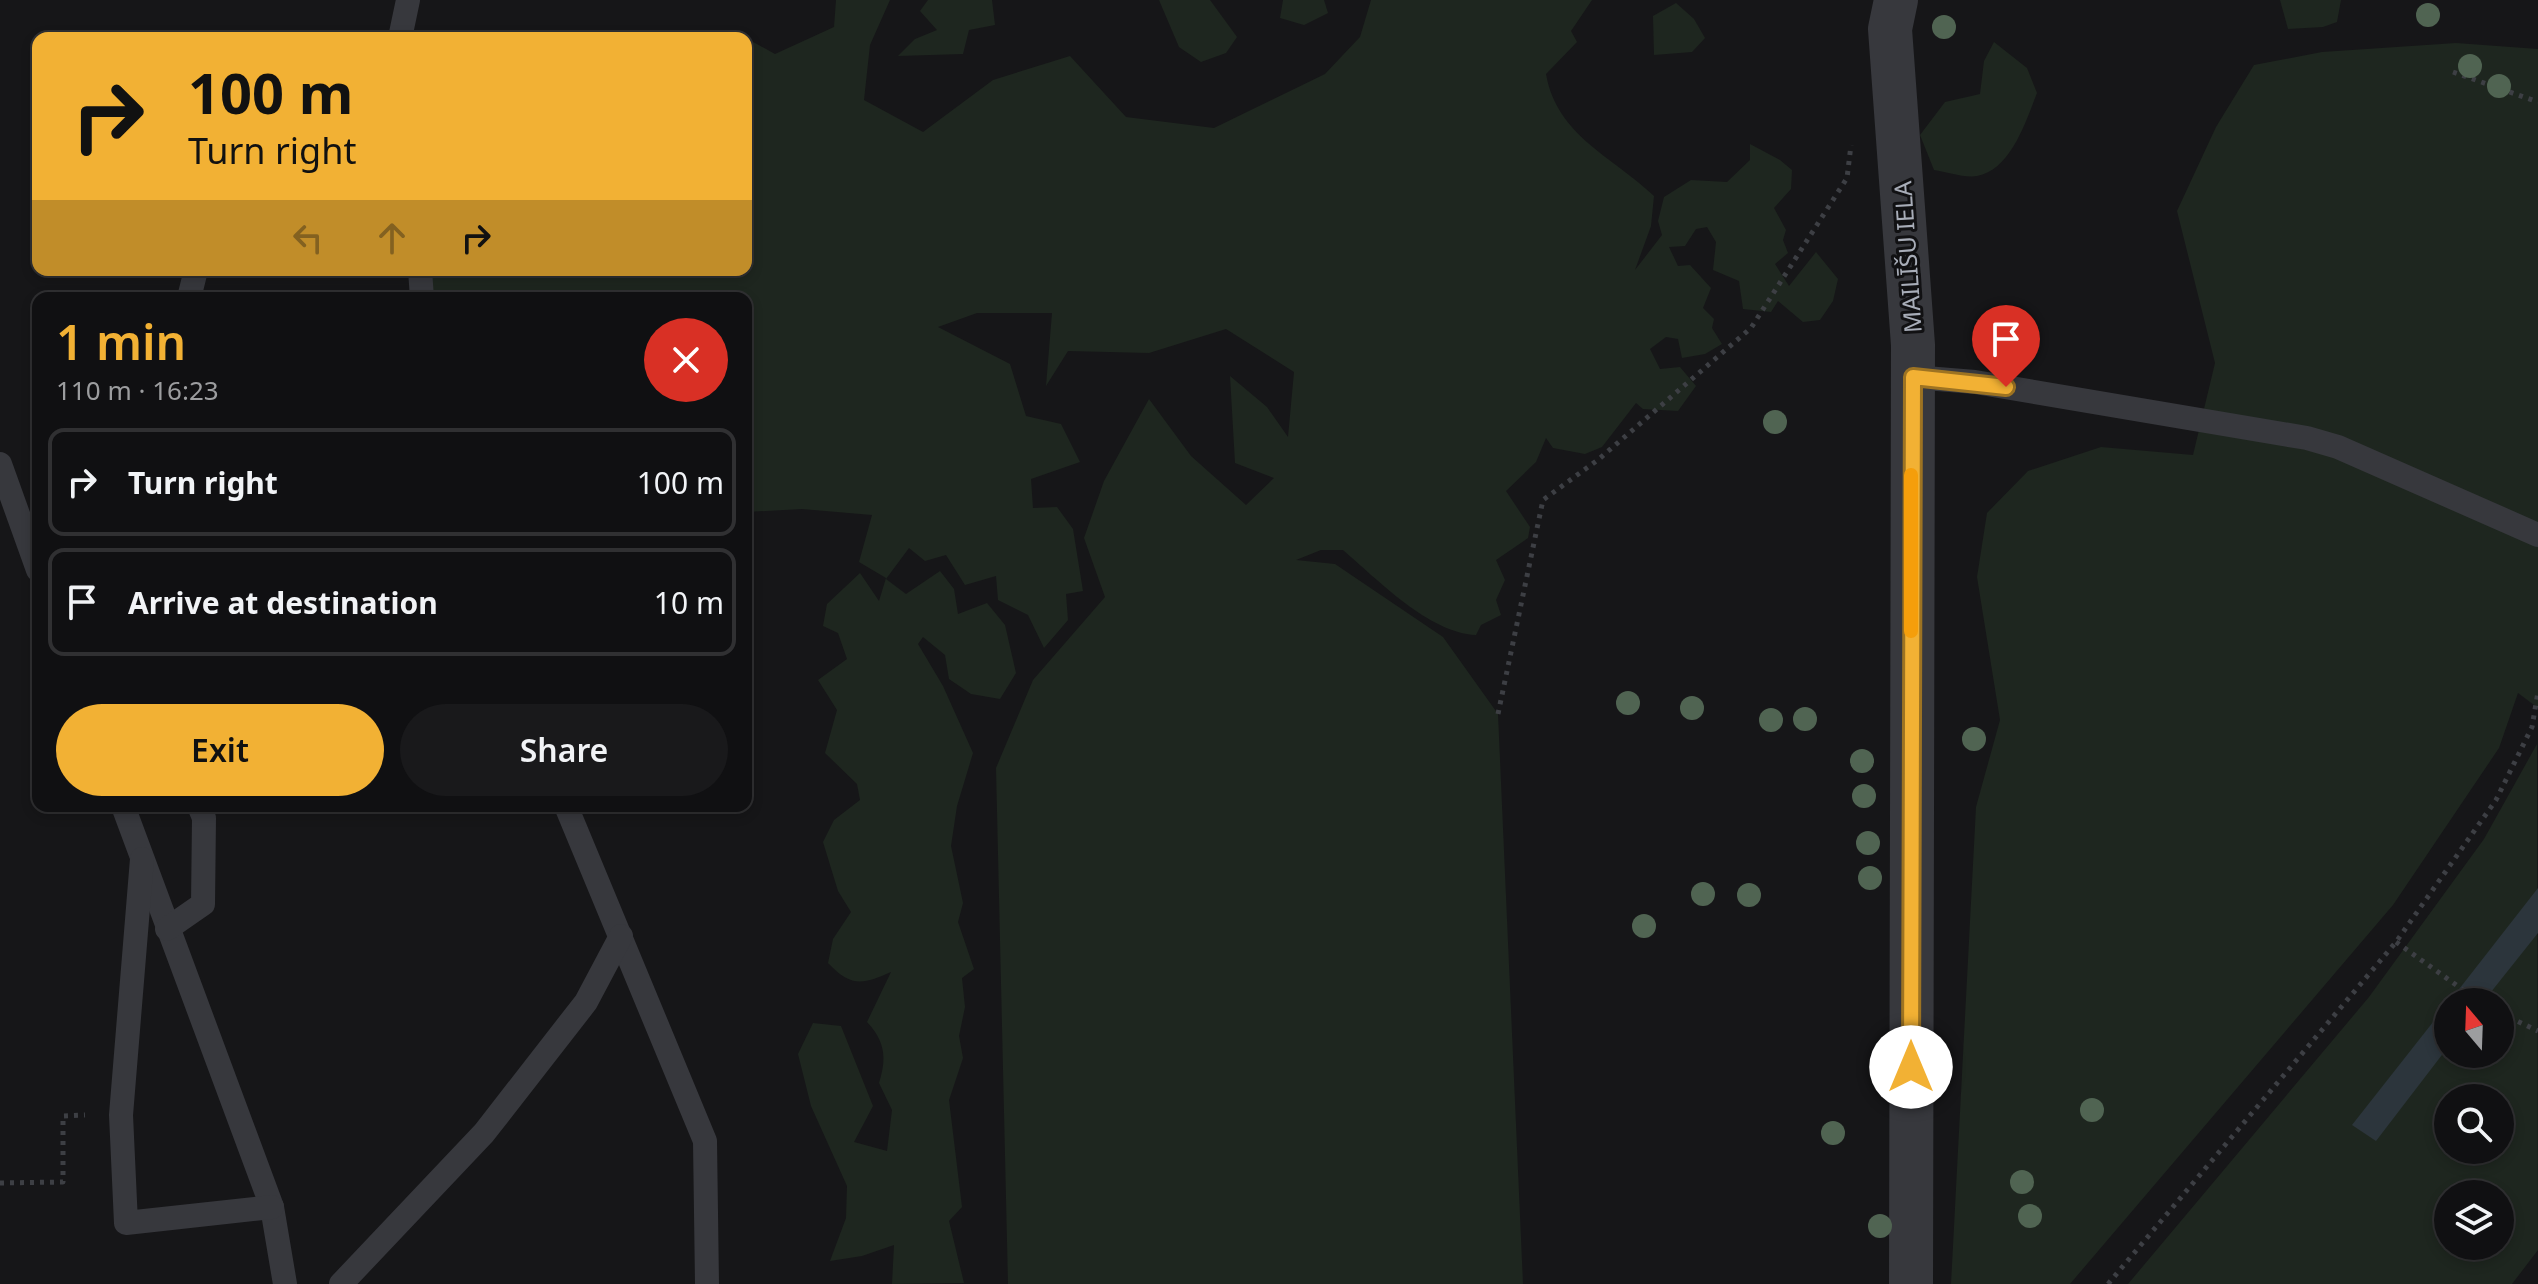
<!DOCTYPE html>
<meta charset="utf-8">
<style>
body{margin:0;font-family:"Noto Sans",sans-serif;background:#19191b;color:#f1f3f6;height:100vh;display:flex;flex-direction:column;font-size:30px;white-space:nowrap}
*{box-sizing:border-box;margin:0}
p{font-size:26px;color:#9c9d9f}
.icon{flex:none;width:44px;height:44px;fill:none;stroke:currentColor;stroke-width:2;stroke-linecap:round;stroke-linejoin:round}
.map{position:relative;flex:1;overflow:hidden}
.side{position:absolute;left:32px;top:292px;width:720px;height:520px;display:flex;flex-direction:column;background:#101012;border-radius:16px;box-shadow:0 4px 12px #0003,0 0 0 2px #303032}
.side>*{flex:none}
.banner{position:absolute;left:32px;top:32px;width:720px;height:244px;border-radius:16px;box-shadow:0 4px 12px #0003,0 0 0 2px #303032;background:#f2b134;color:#111;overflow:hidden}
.needle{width:52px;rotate:341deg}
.controls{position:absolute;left:2434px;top:988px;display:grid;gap:16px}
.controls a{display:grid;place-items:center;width:80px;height:80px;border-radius:50%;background:#101012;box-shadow:0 4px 12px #0003,0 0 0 2px #303032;font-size:40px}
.pin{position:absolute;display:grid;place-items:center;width:68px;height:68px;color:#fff;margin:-82px -34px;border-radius:50% 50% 50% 0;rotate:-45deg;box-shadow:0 0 8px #0007}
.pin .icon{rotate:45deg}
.me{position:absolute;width:88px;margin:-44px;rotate:0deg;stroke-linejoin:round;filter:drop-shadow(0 0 6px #0008)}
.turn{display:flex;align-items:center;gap:28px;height:168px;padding:0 24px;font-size:36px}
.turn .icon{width:104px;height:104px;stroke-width:2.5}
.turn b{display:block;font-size:56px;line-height:68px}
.lanes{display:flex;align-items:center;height:76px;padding:0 24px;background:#0003;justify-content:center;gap:40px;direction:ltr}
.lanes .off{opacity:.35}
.round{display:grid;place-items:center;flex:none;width:84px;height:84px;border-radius:42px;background:#19191b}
.summary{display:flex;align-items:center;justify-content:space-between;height:136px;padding:0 24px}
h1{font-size:48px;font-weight:600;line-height:60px;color:#f2b134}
.primary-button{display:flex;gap:16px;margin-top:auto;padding:16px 24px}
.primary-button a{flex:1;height:92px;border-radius:48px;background:#f2b134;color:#111;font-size:32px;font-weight:600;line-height:92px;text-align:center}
.primary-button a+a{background:#19191b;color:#f1f3f6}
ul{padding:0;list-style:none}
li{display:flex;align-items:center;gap:24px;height:108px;margin:0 16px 12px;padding:0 8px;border:4px solid #303032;border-radius:16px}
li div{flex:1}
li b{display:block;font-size:30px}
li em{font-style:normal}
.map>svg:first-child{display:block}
</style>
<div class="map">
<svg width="2538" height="1284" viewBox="0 0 2538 1284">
<rect width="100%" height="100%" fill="#161618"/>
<g fill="#1e261f" fill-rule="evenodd">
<path d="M 836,0 L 890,0 L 870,45 L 864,100 L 923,132 L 993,80 L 1070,56 L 1126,117 L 1214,128 L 1325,74 L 1360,37 L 1371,0 L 1592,0 L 1571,31 L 1577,42 L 1546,74 C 1557,136 1612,156 1654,196 L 1651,226 L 1635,270 L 1662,235 L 1658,221 L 1664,197 L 1691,180 L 1727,182 L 1750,160 L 1750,144 L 1780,160 L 1792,170 L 1791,189 L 1774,208 L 1786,230 L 1783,240 L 1788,253 L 1775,264 L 1789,286 L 1816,252 L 1838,279 L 1833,301 L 1820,320 L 1803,322 L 1778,301 L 1771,312 L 1743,309 L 1739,281 L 1713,270 L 1716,242 L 1707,227 L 1696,229 L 1685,246 L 1669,247 L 1678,266 L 1690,265 L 1711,288 L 1703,308 L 1714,319 L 1712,328 L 1722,344 L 1705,354 L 1682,358 L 1678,339 L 1666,337 L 1650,349 L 1660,369 L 1680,367 L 1696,386 L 1678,411 L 1643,409 L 1636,403 L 1602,447 L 1585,454 L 1553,448 L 1546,438 L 1536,462 L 1506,491 L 1530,527 L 1528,538 L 1496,560 L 1505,580 L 1496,600 L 1501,615 L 1481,625 L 1476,635 C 1429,633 1378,580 1343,550 L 1321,550 L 1296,560 L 1335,564 L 1443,637 L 1498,714 L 1523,1284 L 1008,1284 L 996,768 L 1033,680 L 1105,597 L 1084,538 L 1104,481 L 1149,399 L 1191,456 L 1246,505 L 1274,478 L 1235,463 L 1230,376 L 1267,407 L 1288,437 L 1294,372 L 1226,329 L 1149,353 L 1068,351 L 1046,386 L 1052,313 L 977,313 L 938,327 L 1010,364 L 1026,416 L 1061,424 L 1080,462 L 1031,479 L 1033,508 L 1057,507 L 1073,529 L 1083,591 L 1066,594 L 1068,620 L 1044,648 L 1028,615 L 998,600 L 996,576 L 965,585 L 946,555 L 925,561 L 909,548 L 886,579 L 906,594 L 940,571 L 954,589 L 958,614 L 987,603 L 1005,625 L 1016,673 L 1000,699 L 971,694 L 949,679 L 945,655 L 923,637 L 918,644 L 943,686 L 973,753 L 957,806 L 951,846 L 963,903 L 958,922 L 974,969 L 962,978 L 965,1007 L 959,1036 L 963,1058 L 949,1100 L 962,1207 L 949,1221 L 964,1283 L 892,1284 L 894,1245 L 862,1256 L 830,1261 L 846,1218 L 847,1186 L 811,1106 L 798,1054 L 813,1023 L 841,1026 L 873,1106 L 854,1142 L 887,1151 L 892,1110 L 879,1083 C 887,1058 885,1041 867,1022 L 891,972 C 862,985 851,987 828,963 L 833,939 L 851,912 L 838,891 L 823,842 L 834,820 L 860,800 L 857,784 L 825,753 L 837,710 L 818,680 L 847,659 L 838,633 L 823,626 L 827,604 L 860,573 L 879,601 L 886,578 L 859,562 L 872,515 L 802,509 L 746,512 L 746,298 L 432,298 L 430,270 L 746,270 L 746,38 L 775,54 L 834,27 Z"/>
<polygon points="928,0 992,0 995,25 969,30 963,54 898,56 915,39 937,30 920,11"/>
<polygon points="1159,0 1210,0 1237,37 1226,53 1201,62 1179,47"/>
<polygon points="1283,0 1324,0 1328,13 1304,25 1280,18"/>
<polygon points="2280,0 2341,0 2337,22 2323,27 2288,29"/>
<polygon points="1676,3 1694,19 1705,38 1692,52 1654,55 1653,16"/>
<path d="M 1994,42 L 2027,68 L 2037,93 C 2026,121 2011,170 1977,176 C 1964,178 1947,172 1934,170 L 1920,135 L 1945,102 L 1980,94 L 1984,61 Z"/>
<polygon points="2456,43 2538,49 2538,708 2518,693 2499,748 2393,905 2070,1284 1951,1284 1976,807 2000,720 1977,577 1987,513 2028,471 2101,447 2193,455 2215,363 2177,211 2216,127 2254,65 2322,52"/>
<path d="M 2537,744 L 2538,1250 L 2512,1284 L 2128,1284 L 2369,997 L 2484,839 ZM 2448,1002 L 2500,1002 L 2500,1054 L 2448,1054 ZM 2448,1098 L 2500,1098 L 2500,1150 L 2448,1150 ZM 2448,1194 L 2500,1194 L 2500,1246 L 2448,1246 Z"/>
</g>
<g fill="#2c353c">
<polygon points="2538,888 2538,933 2483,1002 2449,1002"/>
<polygon points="2448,1003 2448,1047 2376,1141 2352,1125"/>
</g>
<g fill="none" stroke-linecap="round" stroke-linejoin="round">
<g stroke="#3d3f44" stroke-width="5" stroke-dasharray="4 6" stroke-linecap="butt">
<polyline points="2453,72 2538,102"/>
<polyline points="1498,714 1543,500 1599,459 1751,328 1847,178 1851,145"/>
<polyline points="2396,942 2480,1002"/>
<polyline points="2500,1013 2538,1031"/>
<polyline points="0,1183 63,1182 63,1116 85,1115"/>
<polyline points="2108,1284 2396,942 2496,800 2532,727 2538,692"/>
</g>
<g stroke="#37383d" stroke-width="24">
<polyline points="400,38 408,0"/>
<polyline points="420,270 422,298"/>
<polyline points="189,298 196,270"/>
<polyline points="1913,377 1975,382 2307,438 2338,447 2538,535"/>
<polyline points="0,464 38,570"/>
<polyline points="123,806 272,1207 285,1284"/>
<polyline points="566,806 705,1141 707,1284"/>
<polyline points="142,859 121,1115 126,1223 272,1207"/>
<polyline points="167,929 203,904 204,818 199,806"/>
<polyline points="341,1284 484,1133 586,1002 621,936"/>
</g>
<polyline stroke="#37383d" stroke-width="44" points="1896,0 1890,29 1913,345 1911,1284"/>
</g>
<g fill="#506452">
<circle cx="2428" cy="15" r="12"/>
<circle cx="1944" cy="27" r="12"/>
<circle cx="2470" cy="66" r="12"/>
<circle cx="2499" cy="86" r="12"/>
<circle cx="1775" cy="422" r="12"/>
<circle cx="1628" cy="703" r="12"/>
<circle cx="1692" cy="708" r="12"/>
<circle cx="1805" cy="719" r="12"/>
<circle cx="1771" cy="720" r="12"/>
<circle cx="1974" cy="739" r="12"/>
<circle cx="1862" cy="761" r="12"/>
<circle cx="1864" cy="796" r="12"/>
<circle cx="1868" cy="843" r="12"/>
<circle cx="1870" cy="878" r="12"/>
<circle cx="1703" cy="894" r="12"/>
<circle cx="1749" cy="895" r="12"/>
<circle cx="1644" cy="926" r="12"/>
<circle cx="2092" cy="1110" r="12"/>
<circle cx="1833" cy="1133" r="12"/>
<circle cx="2022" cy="1182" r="12"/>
<circle cx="2030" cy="1216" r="12"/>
<circle cx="1880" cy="1226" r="12"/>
</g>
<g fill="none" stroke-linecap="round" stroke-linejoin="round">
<g stroke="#9d7322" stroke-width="20">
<polyline id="route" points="1911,1067 1913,377 2006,387"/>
</g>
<use href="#route" stroke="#f2b134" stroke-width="14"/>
<polyline stroke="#f59e0b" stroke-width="14" points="1911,631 1911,475"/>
</g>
<g text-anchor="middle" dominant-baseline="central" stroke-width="6" stroke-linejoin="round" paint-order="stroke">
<g font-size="24" fill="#a8adb8" stroke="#111113">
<text transform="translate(1907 257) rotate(-94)">MAILĪŠU IELA</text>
</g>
</g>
</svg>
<div class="controls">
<a><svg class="needle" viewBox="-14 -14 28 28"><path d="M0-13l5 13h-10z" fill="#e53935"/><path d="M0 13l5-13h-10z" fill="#9c9d9f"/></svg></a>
<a><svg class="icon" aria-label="search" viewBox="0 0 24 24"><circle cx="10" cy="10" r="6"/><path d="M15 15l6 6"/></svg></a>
<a><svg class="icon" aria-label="layers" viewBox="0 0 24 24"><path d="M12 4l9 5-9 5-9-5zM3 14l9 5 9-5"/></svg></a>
</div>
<div class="pin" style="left:2006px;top:387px;background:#d93025"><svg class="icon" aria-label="arrive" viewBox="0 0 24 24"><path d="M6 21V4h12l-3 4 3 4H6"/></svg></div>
<svg class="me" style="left:1911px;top:1067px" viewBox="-20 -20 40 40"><circle r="19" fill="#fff"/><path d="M0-13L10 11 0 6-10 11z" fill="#f2b134"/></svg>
<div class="banner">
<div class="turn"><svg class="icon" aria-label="right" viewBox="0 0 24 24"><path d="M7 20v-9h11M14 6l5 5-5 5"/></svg><div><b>100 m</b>Turn right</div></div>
<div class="lanes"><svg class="icon off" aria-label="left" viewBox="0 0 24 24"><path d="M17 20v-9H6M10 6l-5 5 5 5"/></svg><svg class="icon off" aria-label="ahead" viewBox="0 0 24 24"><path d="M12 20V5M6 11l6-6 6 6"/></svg><svg class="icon" aria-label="right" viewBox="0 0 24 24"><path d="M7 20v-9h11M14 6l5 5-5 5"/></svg></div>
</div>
<section class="side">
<div class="summary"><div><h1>1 min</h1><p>110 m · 16:23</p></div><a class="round" style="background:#d93025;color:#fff"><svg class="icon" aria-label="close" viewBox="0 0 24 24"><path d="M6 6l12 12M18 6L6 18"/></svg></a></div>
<ul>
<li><svg class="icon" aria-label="right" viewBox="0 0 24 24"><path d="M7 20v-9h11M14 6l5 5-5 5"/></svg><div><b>Turn right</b></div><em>100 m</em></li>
<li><svg class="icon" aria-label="arrive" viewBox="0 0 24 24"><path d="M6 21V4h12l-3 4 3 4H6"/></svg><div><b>Arrive at destination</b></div><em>10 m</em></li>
</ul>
<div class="primary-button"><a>Exit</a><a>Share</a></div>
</section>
</div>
